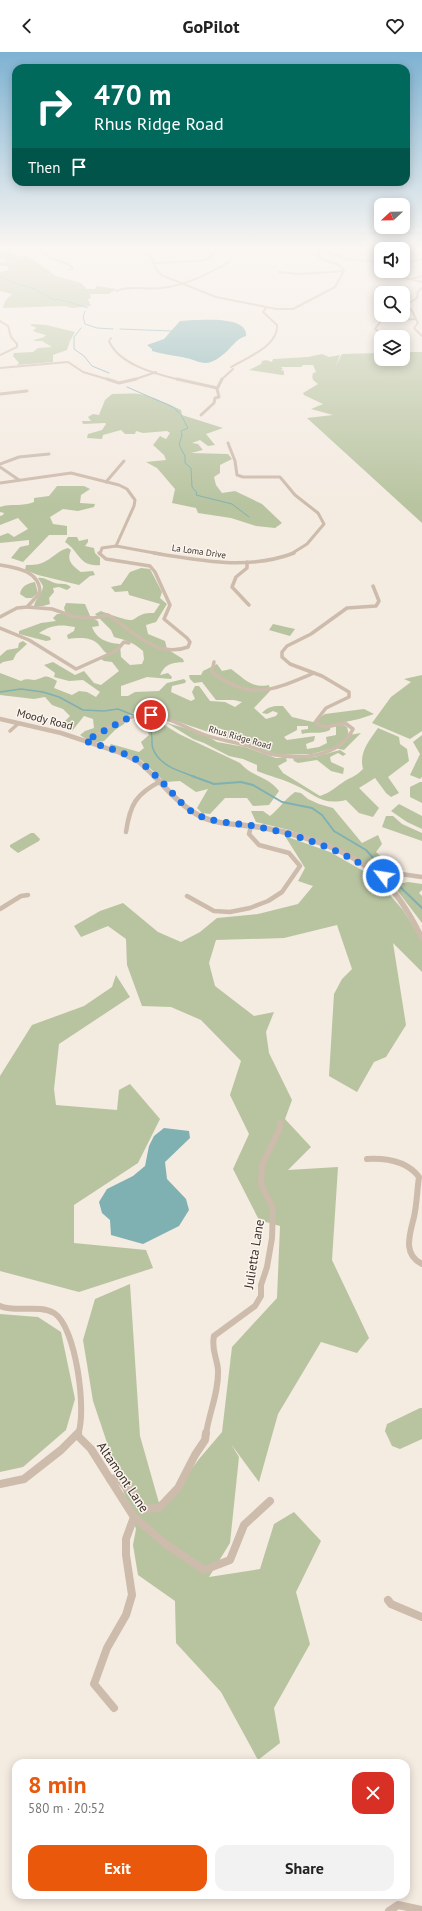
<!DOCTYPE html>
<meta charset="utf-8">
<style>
body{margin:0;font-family:"PT Sans",sans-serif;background:#f2f2f2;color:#222;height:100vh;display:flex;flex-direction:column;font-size:15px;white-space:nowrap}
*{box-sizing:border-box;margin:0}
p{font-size:13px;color:#767676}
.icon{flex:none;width:22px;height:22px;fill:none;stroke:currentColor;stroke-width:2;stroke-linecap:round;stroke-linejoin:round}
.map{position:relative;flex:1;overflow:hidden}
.details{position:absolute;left:12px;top:1707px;width:398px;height:140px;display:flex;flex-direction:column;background:#fff;border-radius:12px;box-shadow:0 2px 10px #0003}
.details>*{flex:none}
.guide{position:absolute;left:12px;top:12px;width:398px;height:122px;border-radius:12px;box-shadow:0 2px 10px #0003;background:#00695c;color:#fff;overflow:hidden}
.needle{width:26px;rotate:248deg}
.tools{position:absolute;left:374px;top:146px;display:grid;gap:8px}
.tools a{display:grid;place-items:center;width:36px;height:36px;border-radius:8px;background:#fff;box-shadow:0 2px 10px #0003;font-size:20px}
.pin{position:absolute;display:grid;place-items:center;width:34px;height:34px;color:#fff;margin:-17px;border:2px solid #fff;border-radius:50%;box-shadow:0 1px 4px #0007}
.me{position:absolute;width:44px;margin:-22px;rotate:301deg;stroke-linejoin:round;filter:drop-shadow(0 0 3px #0008)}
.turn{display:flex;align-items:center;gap:14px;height:84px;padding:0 16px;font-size:18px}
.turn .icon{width:52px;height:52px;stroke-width:2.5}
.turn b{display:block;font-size:28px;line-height:34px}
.then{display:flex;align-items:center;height:38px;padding:0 16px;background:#0003;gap:8px;font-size:15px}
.round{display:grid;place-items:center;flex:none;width:42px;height:42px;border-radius:12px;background:#f2f2f2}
.head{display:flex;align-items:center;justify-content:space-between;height:68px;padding:0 16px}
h1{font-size:24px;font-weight:600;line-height:30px;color:#ea580c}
.button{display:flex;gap:8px;margin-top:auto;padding:8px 16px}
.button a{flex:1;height:46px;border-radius:12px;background:#ea580c;color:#fff;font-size:16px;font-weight:600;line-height:46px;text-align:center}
.button a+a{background:#f2f2f2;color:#222}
header{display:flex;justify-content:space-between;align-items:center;height:52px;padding:0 16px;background:#fff;font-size:18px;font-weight:600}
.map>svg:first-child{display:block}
</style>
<header><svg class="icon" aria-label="back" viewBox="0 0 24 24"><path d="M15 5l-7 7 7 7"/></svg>GoPilot<svg class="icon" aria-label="heart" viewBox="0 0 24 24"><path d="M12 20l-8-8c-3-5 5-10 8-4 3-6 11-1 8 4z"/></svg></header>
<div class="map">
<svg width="422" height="1859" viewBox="0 0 422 1859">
<rect width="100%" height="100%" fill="#f4ebe1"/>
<g fill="#b8c4a0">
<polygon points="0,196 10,198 6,199 22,205 28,204 56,224 81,231 87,237 95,237 97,234 116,237 109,242 90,242 91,246 88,247 91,254 72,256 65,254 3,256 5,249 12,242 0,239 0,220 9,218 7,214 0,214 0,210 6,210 4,206 0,207"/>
<polygon points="32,272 46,273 75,280 70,289 67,298 53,303 53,310 17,313 19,311 13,304 14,301 33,300 38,296 52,295 42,289 35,289 34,288 44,285 46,283 35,280 33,278 37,276 30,273"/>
<path d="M 403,300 L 422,300 L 422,471 L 307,366 L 333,363 L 311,357 L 323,352 L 304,343 L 303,341 L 318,332 C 314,329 311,328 313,321 L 316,320 L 313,313 L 303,313 L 301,315 L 281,315 L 283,317 L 281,318 L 284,319 L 284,323 L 282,323 L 249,318 L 261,312 L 262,309 L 266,308 L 272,310 L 273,307 L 308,305 L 322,302 L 329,305 L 340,303 L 336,313 L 342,302 L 381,301 L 381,307 L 403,307 Z"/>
<path d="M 112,342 C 121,342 131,341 140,342 C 151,344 171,353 181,358 L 182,363 L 223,376 L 206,382 L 215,393 L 208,394 L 200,388 L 192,391 L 198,392 L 203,398 L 191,401 L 228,402 L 232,407 L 220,413 L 220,421 L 214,425 L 216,433 L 222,441 L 235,439 L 262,452 L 282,471 L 275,476 L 256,474 L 231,466 L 198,461 L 196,456 L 172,451 L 175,437 L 157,416 L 146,410 L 166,408 L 164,403 L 153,393 L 160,384 L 166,387 L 170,381 L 167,379 L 143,381 L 136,379 L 135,382 L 125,382 L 121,378 L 103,383 L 102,387 L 87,386 L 88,382 L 102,378 L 106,372 L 105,371 L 83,372 L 82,369 L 91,369 L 88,365 L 93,362 L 99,363 L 105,348 Z"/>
<path d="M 57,434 L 84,434 L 90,437 L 81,443 L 80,451 L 95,452 L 94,455 L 78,459 L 63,457 L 50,465 L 53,472 L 67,474 L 67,483 L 49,483 L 23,510 L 11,506 L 20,495 L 29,493 L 29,488 L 0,491 L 0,484 L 8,481 L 14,485 L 28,477 L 18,466 L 0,473 L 0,464 L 3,463 L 4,461 L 0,460 L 0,455 C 12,451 22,455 34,450 L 34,446 L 49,444 Z"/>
<path d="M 68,485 L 77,485 L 79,489 L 88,487 L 88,490 L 85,494 L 94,496 L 95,501 L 100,506 L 100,513 C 79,515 80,500 65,490 Z"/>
<path d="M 68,496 L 71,498 C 66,509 73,514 81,520 L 93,519 L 95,523 L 90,524 L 79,533 L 38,523 L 25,518 L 26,513 C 31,513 37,513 42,511 C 52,507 57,499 68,496 Z"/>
<path d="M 141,516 L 150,517 L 162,540 L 160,546 L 167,552 L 156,570 L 146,573 L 148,582 L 165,589 L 167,597 L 183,607 L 184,610 C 172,611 166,611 160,623 L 168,621 L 172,625 L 171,627 L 147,625 L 121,634 L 121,644 L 128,644 L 135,640 L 159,639 L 167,631 L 184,627 L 186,629 L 185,631 L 172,634 L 171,640 L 191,649 L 195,647 L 192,640 L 195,634 L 199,634 L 210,649 L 225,650 L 235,655 L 242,650 L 234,648 L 216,648 L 202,630 L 194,631 L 190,627 L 189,623 L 201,623 L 203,619 L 217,612 L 222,619 L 231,617 C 244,626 251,637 269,633 L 270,639 L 254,656 L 266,667 L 276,664 L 278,661 L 273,659 L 267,662 L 262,661 C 268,654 274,654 283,654 L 292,665 L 313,670 L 325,662 L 364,657 L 374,662 L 359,667 L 331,673 L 330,678 C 320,683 313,679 302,682 L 301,678 L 308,677 L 308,674 L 297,674 L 297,678 L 284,685 L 287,688 L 315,684 L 314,689 L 306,692 L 307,697 L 319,695 L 327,691 L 326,685 L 336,683 L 336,674 L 344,673 L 347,675 L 349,683 L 361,681 L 344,698 L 334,696 L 312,702 L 277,703 L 173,668 L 138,658 L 127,665 L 124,672 L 115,678 L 104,689 L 92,691 L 80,683 L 85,679 L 94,676 L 93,667 L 84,664 L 72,679 L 59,675 L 70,664 L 63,657 L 52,653 L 45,645 L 34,647 L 0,643 L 0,621 L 21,629 C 28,626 29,628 34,628 C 47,626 42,621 57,629 L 54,636 L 72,643 L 79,639 L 87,640 L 96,645 L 100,640 L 83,628 L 69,629 L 54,625 L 55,621 L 44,613 L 53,610 L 75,623 L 84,619 L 94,631 L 101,633 L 119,619 L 112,610 L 104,609 L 101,607 L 108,602 C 103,599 103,597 99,593 C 91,584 78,586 68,587 L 67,583 L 74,579 L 75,575 C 60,572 51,573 39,581 L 50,585 L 51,588 L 46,589 L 19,582 L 19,579 L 41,571 L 56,569 L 53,566 L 57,562 L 66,562 L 64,556 L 66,551 L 85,552 L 91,566 L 98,569 L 99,574 L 92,575 C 97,588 108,591 120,592 L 121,605 L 130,613 L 142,612 L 144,607 L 143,599 C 134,591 126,588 114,585 L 111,578 L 95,562 L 101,559 C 106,561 127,569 132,568 C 135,567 138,564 141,563 C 145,561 149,561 154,561 L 160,552 L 129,543 L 128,539 L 115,540 L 111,535 L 121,533 L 130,520 Z"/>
<path d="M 38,526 C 45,525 48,529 55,531 C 61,533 65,530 71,535 L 67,538 L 59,535 L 53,536 L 54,540 L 49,546 L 50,552 L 43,554 L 34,554 C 36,545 42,544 43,534 Z"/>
<path d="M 35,530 L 38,541 L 32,546 L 26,546 L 20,542 C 21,534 28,531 35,530 Z"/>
<polygon points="273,572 295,577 290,584 269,578"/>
<polygon points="23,589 27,592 16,602 13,608 3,610 0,612 0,604 7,598 18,596 19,591"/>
<polygon points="422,623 422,679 410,687 372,671 391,645 411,630 404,627"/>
<path d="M 144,665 L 153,666 L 179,682 L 240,711 C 252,725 268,724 279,739 L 269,753 L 253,754 L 247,746 L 225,746 L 210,762 L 202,761 L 197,756 L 208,737 L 196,740 L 180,729 L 165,730 L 141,708 L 109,695 L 111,692 L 139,700 L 144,696 L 141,690 L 149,683 L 144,674 L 134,668 Z"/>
<path d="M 167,671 L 202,681 L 217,690 L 245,695 L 276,706 L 286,706 L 287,709 L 278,714 L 283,721 L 320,744 C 331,740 333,737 342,731 C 350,725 354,726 363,717 C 359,701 368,690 378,676 L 399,685 L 400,692 L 407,697 L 409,709 L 388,725 L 399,741 L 391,745 L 386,741 L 375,726 L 359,736 L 379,756 L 373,765 L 359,761 L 346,748 C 321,754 315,742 295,733 C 283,727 269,724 257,719 L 257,713 L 243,707 L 229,704 L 204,691 L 193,687 Z"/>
<polygon points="422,683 422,725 420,727 410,723 420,702 413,690"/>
<polygon points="340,698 346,702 343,704 338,701 330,705 331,710 344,716 343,722 331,719 317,708 298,711 294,709 293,706 314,705"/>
<polygon points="420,730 422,730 422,751 410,745 410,735"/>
<path d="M 295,740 L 301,741 L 308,747 L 319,752 L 333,756 L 362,791 L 378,783 L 382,792 L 376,800 L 402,824 L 383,824 L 331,793 L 289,778 L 256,770 L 251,759 L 263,759 L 270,764 C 279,757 285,747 295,740 Z"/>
<polygon points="399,752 422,764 422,777 407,770 391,759"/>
<polygon points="386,764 393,764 402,772 422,781 422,789 382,775"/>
<polygon points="31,781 34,781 40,787 39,789 18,801 10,795 10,793"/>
<polygon points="285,784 330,800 374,825 403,858 422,888 422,920 393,891 406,973 386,1005 374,1010 357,1040 329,1024 334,942 342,927 352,917 337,873 284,886 216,888 209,911 215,934 254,964 274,960 266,980 269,1001 292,1048 285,1067 311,1095 288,1118 338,1115 332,1208 369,1286 357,1301 321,1290 278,1362 259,1430 231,1392 239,1405 230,1491 209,1525 260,1517 274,1472 294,1460 321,1489 296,1540 310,1592 274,1656 280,1691 258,1708 221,1640 176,1591 175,1549 138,1523 133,1493 136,1477 93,1349 83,1288 95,1247 130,1232 140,1384 161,1458 199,1407 222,1380 232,1295 277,1246 280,1174 259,1168 233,1117 249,1082 230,1043 241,1009 201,968 171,955 142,954 127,913 126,887 108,874 81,885 74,874 100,859 123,851 158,880 181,890 200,880 217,866 258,862 298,852 313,834 298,829 305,816"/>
<polygon points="408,830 422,832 422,838 419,841 422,844 422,871 393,833"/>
<polygon points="116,923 130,945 59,992 54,1037 56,1053 117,1058 119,1038 130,1032 160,1067 138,1111 74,1153 74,1191 146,1198 153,1216 79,1240 0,1219 0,1024 32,973 84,954 112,935"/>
<polygon points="0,1262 38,1265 61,1280 75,1347 66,1378 23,1415 0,1420"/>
<polygon points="420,1356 422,1356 422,1387 400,1397 392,1394 385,1379 387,1372"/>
</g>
<g fill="#7fb0b2">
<path d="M 193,268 C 205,268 248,264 246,284 C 236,287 232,295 225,301 C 205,318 202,309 182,305 C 172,303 162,302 152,299 L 152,297 L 147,293 L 164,287 L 180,269 Z"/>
<polygon points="164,1076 189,1079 190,1086 165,1110 167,1127 186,1147 189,1158 179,1174 143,1192 111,1183 110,1168 102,1161 99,1150 107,1137 133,1124 145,1114 149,1094 154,1084"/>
</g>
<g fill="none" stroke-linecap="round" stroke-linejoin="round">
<g stroke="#7fb0b2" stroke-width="1">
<polyline points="0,224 14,231 35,237 52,247 66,249 88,256"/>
<polyline points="85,259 83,265 85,272 97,276 113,277"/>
<polyline points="81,276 74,285 74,297 84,304 92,314 109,321"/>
<polyline points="120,277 171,279"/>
<polyline points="127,335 173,355 179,361"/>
<polyline points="181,363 188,376 181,379 182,383"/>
<polyline points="182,383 179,393 185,404 185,411 191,416 192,435 197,441 196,443 232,452 249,465"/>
</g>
<g stroke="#7fb0b2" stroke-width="1.5">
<polyline points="0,640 21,637 43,640 59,645 83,658 104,659 118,657 133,663"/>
<path d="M 135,665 C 164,682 144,687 157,704 C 166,716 181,719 195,725"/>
</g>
<g stroke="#7fb0b2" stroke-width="2">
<polyline points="192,724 214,732 241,730 253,733 282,750 312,756 322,763 334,779 366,798 386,820"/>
<polyline points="394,829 422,856"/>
</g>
<g stroke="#cdbbac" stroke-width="2">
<polyline points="126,193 151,205 156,217 161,223 216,245 276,257 293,257 335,235 344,219 341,214 318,205 320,198 335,193"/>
<polyline points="0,195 41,197 48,205 70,213 73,217 69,218"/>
<polyline points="322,196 345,207 381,210"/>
<polyline points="153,211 201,209 208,207 215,201"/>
<polyline points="403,212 422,207"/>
<polyline points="397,219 395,221 396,224 422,230"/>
<polyline points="279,220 300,222 344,219"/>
<polyline points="412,227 422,224"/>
<polyline points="422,236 418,239 417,246 406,253 412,259 418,271 414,276 422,284"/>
<path d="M 116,239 C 131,233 147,238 162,236 C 187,233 208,222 229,210"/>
<polyline points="0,269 8,274 11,285 17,292 17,295 0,303"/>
<polyline points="382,282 375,277 381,269 415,267"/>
<path d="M 111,286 L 109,289 C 119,313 157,322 180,328"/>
<path d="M 231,315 C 246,306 279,294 277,273 L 263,260 L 266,256"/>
<polyline points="0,316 68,310 83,320 110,328"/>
<polyline points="133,328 156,320"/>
<polyline points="221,328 233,317"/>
</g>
<g stroke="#cdbbac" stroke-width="3">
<polyline points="107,327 119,331 136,327"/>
<polyline points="177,327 217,336"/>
<polyline points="0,342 27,339"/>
<polyline points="201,363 214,351 215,346 219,345 217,337 222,327"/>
<polyline points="228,391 235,409 237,423 243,425 280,425 295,443 318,461 324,472 307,492 291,502"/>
<polyline points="0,412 19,405 49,402"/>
<polyline points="0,415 19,428"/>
<polyline points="106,430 124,409"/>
<polyline points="0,431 71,421 119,433 127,437 135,448 134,454 116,494"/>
<polyline points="100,502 102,496 116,494 160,502"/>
</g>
<g stroke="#cdbbac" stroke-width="3.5">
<path d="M 154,501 C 200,509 250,518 294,501"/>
<polyline points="247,510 247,516 236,525 232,535 249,553"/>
<path d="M 0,513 C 18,516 40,519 40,541 L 27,555 L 17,556 L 0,565"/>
<path d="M 27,555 L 52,557 L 75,565 L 94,566 L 108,563 C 133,579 156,607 188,595 L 190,590 L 187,586 L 164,567 L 170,553 L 155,520 L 150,514 L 106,507 L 99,501"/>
<polyline points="0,576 29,588 76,617 116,599 124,590 129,591"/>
<path d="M 214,610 L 212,620 C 251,650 273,638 314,621"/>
<polyline points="10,679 19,671"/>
<path d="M 85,689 C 105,678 128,660 152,663 C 169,665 184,675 200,681 C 214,687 230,689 244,693 C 253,695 261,700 270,702 C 297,708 340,706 353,677 L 345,671 L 326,675 L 318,673 L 316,669 L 326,656 L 349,645 L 349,640 L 322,624 L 290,612 L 282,605 L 282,600 L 287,594 L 311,582 L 347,556 L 376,554 L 379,549 L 373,534"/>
</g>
<g stroke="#cdbbac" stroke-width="4.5">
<path d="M 126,780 C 130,752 136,742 161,729"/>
<polyline points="380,825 401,822 422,825"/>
<polyline points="187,844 214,859 230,860 250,856 268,849 282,840 300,814 289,801 259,793 249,782 251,774"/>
<polyline points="0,857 21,844 28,843"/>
</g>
<g stroke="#cdbbac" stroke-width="6">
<path d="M 367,1107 C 386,1106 407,1109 419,1125 C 417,1138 417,1152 414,1165 C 410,1182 402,1202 422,1212"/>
<path d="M 0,1254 C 17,1261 38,1252 54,1261 C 76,1274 87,1360 78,1382"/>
<path d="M 206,1382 C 209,1361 219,1340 218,1318 C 217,1305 211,1298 214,1284 L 255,1254 L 261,1244 L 261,1233 L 267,1215 L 272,1186 L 273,1156 L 261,1132 L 262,1113 L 280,1076 L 280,1071"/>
</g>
<g stroke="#cdbbac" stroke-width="8">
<polyline points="77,1383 91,1397 134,1465 167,1493 204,1518 230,1508 244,1473 270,1449"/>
<polyline points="110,1427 118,1426 146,1457 159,1456 178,1436 195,1403 205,1388 206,1381"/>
<polyline points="0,1432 24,1427 61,1398 78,1381"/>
<polyline points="388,1548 391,1552 422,1565"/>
<polyline points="114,1656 94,1632 107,1596 126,1563 132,1543 126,1503 126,1487 134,1465"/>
<polyline points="389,1859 398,1853 422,1858"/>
</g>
<polyline stroke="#cdbbac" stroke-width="4.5" points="0,667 61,681 118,700 139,710 155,725"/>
<path stroke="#cdbbac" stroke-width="5.5" d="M 154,724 C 168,738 182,755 200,764 C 220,774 244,772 265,776 C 307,784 355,799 385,830 C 401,846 412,866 422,886"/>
</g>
<linearGradient id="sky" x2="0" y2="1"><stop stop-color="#7eb2d2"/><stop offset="0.43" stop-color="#faf6f2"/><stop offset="1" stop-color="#faf6f2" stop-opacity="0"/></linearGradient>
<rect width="422" height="454" fill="url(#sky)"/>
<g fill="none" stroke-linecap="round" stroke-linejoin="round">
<path stroke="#1a73e8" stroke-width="7" stroke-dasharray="0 12.6" d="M 151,663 L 130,665 L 85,689 C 103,694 121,699 137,708 C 145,713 153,721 160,728 C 173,740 183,757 200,764 C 217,771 236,771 254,774 C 299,783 343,797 380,825 L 383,824"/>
</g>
<g text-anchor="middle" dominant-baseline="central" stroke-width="3" stroke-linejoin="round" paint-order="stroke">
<g font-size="9" fill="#3b302b" stroke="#fbf5ee">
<text transform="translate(199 499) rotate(8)">La Loma Drive</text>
<text transform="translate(240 685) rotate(16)">Rhus Ridge Road</text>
</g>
<g font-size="11" fill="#3b302b" stroke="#fbf5ee">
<text transform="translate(45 667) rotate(14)">Moody Road</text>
</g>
<g font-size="13" fill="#3b302b" stroke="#fbf5ee">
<text transform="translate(254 1202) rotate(-81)">Julietta Lane</text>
<text transform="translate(123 1425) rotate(56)">Altamont Lane</text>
</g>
</g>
</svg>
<div class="tools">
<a><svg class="needle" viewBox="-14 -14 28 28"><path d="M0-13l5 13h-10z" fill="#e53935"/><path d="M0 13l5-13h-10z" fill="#767676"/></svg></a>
<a><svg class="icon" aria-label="sound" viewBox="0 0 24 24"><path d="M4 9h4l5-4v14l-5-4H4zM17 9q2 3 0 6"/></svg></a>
<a><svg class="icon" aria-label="search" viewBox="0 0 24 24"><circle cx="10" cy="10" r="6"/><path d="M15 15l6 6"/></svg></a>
<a><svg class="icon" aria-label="layers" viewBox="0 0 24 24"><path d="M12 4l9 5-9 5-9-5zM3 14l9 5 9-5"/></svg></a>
</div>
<div class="pin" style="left:151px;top:663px;background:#d93025"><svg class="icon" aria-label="arrive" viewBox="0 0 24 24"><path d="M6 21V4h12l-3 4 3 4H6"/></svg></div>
<svg class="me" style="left:383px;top:824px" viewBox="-20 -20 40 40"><circle r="17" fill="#1a73e8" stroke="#fff" stroke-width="3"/><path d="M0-11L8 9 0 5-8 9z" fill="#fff"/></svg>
<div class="guide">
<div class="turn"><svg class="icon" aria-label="right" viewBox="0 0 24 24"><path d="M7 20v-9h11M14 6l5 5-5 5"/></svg><div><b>470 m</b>Rhus Ridge Road</div></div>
<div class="then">Then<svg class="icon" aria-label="arrive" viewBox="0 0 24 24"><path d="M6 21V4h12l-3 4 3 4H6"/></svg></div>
</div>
<section class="details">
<div class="head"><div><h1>8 min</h1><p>580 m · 20:52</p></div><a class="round" style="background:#d93025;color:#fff"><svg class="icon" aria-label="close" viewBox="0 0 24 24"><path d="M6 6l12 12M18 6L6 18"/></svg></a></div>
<div class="button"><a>Exit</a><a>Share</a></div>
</section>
</div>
